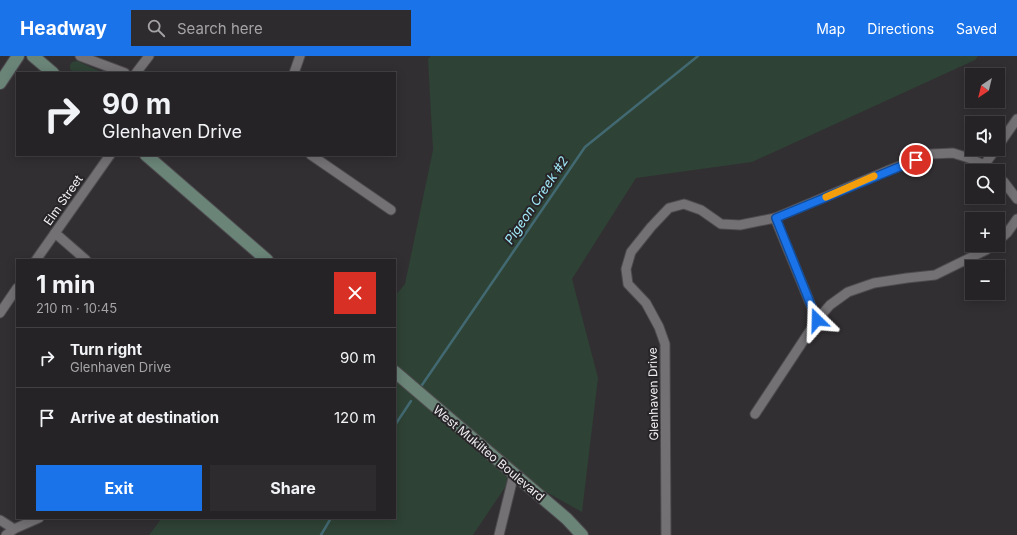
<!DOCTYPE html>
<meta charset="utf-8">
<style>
body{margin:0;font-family:Inter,sans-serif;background:#2e2b2e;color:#f1f3f6;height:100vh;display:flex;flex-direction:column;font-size:15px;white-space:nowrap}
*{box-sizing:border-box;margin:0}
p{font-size:13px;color:#a4a4a7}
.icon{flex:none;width:22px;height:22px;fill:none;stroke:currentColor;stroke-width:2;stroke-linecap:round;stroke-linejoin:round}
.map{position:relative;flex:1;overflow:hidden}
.sheet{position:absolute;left:16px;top:203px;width:380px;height:260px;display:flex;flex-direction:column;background:#262326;border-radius:0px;box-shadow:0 2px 10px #0003,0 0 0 1px #424043}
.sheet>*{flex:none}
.hud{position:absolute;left:16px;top:16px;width:380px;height:84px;border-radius:0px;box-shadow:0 2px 10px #0003,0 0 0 1px #424043;background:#262326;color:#f1f3f6;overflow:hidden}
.needle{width:26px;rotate:215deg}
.tools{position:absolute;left:965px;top:12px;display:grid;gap:8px}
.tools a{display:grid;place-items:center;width:40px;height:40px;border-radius:0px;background:#262326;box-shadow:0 2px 10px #0003,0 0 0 1px #424043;font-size:20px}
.pin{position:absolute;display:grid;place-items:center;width:34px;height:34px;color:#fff;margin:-17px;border:2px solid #fff;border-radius:50%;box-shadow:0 1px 4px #0007}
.me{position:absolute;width:44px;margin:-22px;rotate:338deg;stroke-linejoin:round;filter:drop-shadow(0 0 3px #0008)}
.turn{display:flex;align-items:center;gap:14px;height:84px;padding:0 20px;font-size:18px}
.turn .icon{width:52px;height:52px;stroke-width:2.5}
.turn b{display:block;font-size:28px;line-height:34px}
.round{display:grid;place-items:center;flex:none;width:42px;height:42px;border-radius:0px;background:#2e2b2e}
.overview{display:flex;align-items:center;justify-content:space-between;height:68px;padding:0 20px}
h1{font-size:24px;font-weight:700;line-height:30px}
.action{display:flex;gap:8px;margin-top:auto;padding:8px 20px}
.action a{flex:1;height:46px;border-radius:0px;background:#1a73e8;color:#fff;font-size:16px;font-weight:700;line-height:46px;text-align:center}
.action a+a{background:#2e2b2e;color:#f1f3f6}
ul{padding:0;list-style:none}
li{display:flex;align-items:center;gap:12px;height:60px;padding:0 20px;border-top:1px solid #424043}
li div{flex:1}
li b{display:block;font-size:15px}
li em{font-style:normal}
header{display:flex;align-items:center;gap:24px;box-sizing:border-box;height:56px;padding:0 20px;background:#1a73e8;color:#fff}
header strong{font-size:19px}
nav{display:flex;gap:22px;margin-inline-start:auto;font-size:14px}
.search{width:280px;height:36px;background:#2e2b2e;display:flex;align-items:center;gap:10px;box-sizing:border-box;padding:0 14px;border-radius:0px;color:#a4a4a7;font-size:15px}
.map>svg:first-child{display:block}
</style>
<header>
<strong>Headway</strong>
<div class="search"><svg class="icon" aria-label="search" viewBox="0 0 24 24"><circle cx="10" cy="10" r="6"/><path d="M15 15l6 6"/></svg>Search here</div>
<nav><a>Map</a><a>Directions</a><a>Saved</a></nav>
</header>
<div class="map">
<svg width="1017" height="479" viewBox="0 0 1017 479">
<rect width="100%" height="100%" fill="#322f33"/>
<g fill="#2e4235">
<polygon points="431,0 978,0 975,4 752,106 636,122 572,223 598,322 582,456 514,418 473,479 149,479 162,462 395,462 395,240 405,228 433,94 428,3"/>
<polygon points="77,5 104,17 74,17 70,13 70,9 72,6"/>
</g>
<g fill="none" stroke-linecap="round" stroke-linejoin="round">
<g stroke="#426971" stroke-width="2.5">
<polyline points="422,329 585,91 698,0"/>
<polyline points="395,369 411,345"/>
<polyline points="321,479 331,462"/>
</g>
<g stroke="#4e4b4f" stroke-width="11">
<g id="street">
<polyline points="80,0 125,17"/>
<polyline points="136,17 149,0"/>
<polyline points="294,17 300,0"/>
<polyline points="998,90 1017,63"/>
<polyline points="311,99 391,154"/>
<polyline points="984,109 996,93"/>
<polyline points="998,121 1004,126 1017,143"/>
<polyline points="775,162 817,264"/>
<polyline points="55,177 86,204"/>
<polyline points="998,185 1007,177 1017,163"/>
<polyline points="36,204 110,99"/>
<polyline points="0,257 17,232"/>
<polyline points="755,358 817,264 830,249 848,236 874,227 907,222 935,219 986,194 993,189"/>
<polyline points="0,464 14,473"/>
<polyline points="6,479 14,473 39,462"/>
<polyline points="499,479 514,418"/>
<polyline points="666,479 665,288 659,271 646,247 628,228 626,213 631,196 651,171 669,152 684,148 701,154 721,168 740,169 775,162 887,115 931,98 953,97 969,102 984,109 991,115"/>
</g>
</g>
<g stroke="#4e4b4f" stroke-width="14">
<g id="secondary">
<polyline points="33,0 53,17"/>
<polyline points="0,27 18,0"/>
<polyline points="146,99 267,204"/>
<polyline points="395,316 567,463 582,479"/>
</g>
</g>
<use href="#street" stroke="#747175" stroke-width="9"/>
<use href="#secondary" stroke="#6a8478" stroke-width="12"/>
</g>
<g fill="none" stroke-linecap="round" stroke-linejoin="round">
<g stroke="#114b97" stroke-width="10">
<polyline id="route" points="817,264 776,162 916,104"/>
</g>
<use href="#route" stroke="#1a73e8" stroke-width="7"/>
<polyline stroke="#f59e0b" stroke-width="7" points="826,141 874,120"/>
</g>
<g text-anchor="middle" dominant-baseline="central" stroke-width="4" stroke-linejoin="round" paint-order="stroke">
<g font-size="12" fill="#f2f0f3" stroke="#282529">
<text transform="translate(63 144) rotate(-55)">Elm Street</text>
<text transform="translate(653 338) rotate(-91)">Glenhaven Drive</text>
<text transform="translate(489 397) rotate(40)">West Mukilteo Boulevard</text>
</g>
<g font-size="13" font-style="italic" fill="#a0e9f8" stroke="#282529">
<text transform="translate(536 144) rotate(-56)">Pigeon Creek #2</text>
</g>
</g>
</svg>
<div class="tools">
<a><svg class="needle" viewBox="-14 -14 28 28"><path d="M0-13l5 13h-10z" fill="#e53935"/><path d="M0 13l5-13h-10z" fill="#a4a4a7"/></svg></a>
<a><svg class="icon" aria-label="sound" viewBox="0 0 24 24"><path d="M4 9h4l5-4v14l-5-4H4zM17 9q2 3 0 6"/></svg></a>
<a><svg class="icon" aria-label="search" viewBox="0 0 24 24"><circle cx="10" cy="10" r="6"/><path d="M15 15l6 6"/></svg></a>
<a>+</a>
<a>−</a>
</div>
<div class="pin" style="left:916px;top:104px;background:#d93025"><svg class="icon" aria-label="arrive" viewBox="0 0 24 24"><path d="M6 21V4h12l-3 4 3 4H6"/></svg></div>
<svg class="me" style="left:817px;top:264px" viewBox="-20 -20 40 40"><path d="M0-17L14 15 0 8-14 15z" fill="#1a73e8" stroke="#fff" stroke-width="4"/></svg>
<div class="hud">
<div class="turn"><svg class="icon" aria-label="right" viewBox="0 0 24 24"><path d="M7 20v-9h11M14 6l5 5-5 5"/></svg><div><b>90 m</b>Glenhaven Drive</div></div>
</div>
<section class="sheet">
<div class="overview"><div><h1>1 min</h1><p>210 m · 10:45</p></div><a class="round" style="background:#d93025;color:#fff"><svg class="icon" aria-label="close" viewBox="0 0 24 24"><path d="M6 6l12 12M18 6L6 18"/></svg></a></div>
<ul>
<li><svg class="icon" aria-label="right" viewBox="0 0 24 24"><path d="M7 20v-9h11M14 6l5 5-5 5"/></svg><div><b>Turn right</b><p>Glenhaven Drive</p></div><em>90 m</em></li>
<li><svg class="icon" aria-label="arrive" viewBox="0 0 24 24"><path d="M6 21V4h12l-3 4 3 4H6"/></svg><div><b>Arrive at destination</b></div><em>120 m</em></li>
</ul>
<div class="action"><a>Exit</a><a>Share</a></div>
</section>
</div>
